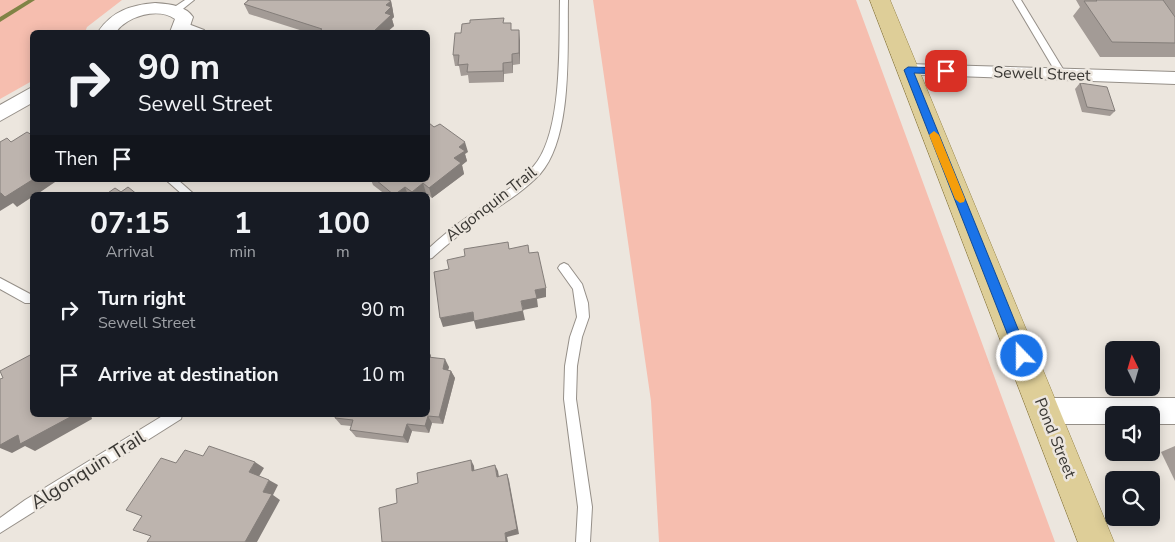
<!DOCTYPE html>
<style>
body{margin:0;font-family:"Nunito Sans",sans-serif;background:#20242c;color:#f1f3f6;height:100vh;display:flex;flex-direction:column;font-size:19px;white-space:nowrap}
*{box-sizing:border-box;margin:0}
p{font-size:16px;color:#9ea1a6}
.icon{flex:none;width:28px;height:28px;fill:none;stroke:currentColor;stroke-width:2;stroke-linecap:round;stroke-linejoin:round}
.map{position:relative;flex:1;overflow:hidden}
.panel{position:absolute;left:30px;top:192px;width:400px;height:225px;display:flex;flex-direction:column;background:#171b24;border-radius:8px;box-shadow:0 2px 12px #0003}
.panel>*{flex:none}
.hud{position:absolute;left:30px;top:30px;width:400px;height:152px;border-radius:8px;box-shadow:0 2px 12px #0003;background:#171b24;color:#f1f3f6;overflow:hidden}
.needle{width:32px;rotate:355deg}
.fabs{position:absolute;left:1105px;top:341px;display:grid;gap:10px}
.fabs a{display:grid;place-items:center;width:55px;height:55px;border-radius:8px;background:#171b24;box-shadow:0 2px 12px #0003;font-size:25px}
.pin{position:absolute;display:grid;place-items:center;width:42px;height:42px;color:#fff;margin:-21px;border-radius:10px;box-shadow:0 2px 8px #0006}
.me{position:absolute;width:55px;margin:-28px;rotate:338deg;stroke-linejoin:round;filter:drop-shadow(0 0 4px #0008)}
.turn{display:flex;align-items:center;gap:18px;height:105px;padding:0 25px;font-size:22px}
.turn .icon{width:65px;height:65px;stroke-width:2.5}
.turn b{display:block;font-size:35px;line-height:42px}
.then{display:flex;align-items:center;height:48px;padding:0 25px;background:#0003;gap:10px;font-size:19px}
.eta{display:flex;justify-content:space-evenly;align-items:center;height:85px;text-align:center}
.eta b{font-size:30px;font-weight:700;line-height:35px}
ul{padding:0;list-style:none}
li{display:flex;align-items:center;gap:15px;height:65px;padding:0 25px}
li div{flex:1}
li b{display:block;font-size:19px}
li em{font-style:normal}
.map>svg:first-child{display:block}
</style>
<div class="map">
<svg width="1175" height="542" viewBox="0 0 1175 542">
<rect width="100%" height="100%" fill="#ece6de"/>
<g fill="#f6beaf">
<polygon points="0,0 122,0 87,27 85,32 32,32 32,81 0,99"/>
<polygon points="593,0 856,0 1055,542 659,542 651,401"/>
</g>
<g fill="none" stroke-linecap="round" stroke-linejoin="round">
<polygon fill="#808345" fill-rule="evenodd" points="28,0 35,0 0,22 0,17"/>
<g stroke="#958f88" stroke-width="2">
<g id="service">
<polygon points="185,0 194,0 179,12 173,12 173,8"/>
<path d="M 560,0 L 568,0 C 567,48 573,137 540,174 C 521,194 496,208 473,224 C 459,235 445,246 432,258 L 428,259 L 428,249 C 440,238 453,227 466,218 C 489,202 515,188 533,167 C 563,134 559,44 560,0 Z"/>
<polygon points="1013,0 1021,0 1066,74 1064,76 1058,76"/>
<polygon points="183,22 204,30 205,32 194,32 180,27 180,23"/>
<polygon points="166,180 178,180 195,195 183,195"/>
<polygon points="564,263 568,265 582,284 588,303 589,317 582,337 577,366 576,399 592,507 590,542 576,542 578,507 564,399 565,366 570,337 577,317 573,289 558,268 560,265"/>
<polygon points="0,278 32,295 32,303 25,303 0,289"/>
<polygon points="164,415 182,415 181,419 0,533 0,518 25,500"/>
</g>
</g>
<g stroke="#958f88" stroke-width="2">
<g id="minor">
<path d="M 155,3 C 168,4 185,5 193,17 L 188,32 L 170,32 L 175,19 C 158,7 127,16 116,32 L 98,32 C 112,11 131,5 155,3 Z"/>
<polygon points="908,64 1175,72 1175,84 901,74 899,70 901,66"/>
<polygon points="32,87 32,103 0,121 0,105"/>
<polygon points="1044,398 1175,398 1175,424 1151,424 1151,415 1114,415 1114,424 1044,424 1034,420 1030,411 1034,402"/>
</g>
</g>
<g stroke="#968448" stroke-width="1">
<polygon id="primary" points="870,0 890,0 1114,542 1078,542"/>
</g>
<use href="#service" fill="#fff" fill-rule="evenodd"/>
<use href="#minor" fill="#fff" fill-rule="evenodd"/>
<use href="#primary" fill="#dece98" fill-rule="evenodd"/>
</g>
<g fill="#a39b96">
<polygon points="247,0 388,0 391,1 393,11 393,12 394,17 392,19 394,26 387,32 306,32 249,14 244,4 247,1"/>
<polygon points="1076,0 1175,0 1175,57 1100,57 1073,16 1080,7"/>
<polygon points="470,23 504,23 520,41 520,64 513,65 513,73 504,74 504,82 469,83 468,75 461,76 459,66 455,66 453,55 461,33"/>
<polygon points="1080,83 1115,111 1110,116 1082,112 1075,89"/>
<polygon points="468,152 465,154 467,161 462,165 464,174 432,198 426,193 424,195 386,195 373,185 371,180 428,180"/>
<polygon points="428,349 431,356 430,358 449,367 448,370 451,371 455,378 443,424 432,423 429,433 412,431 408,443 356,437 350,430 351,426 341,425 335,418"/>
<polygon points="1175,446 1175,481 1161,452"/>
</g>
<g fill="#847e7a">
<polygon points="391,1 393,11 393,12 394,17 392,19 394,26 387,32 373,32 385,13 386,5"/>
<polygon points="519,30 520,41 520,64 519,53"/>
<polygon points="512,54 513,65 513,73 512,62"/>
<polygon points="503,63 504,74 504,82 503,71"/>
<polygon points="465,142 468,152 465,154 467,161 462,165 464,174 432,198 429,188 459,147"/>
<polygon points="32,180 58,180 36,195 32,195 32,197 17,207 13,203 0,211 0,193"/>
<polygon points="423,183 426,193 424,195 413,195 412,192"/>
<polygon points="405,187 408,195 394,195"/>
<polygon points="546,288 546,297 537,299 538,307 523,310 521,301 535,290"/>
<polygon points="523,311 525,320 476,329 474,321 443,327 440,318 473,312"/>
<polygon points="428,349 431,356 428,365"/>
<polygon points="445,359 449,367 446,377 443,369"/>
<polygon points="451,371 455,378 443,424 439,417"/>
<polygon points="74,415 91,415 92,419 35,451 25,446 12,453 0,448 0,439 18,435"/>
<polygon points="428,416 432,423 429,433 425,426"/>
<polygon points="407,424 412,431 408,443 403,437"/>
<polygon points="471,460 474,466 475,477 472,471"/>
<polygon points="255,462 264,468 258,478 249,472"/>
<polygon points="495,465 498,471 500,483 497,477"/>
<polygon points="507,474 509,480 519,534 507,537 508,542 506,542 505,533"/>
<polygon points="269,480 278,485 273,495 280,500 257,542 245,542 263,492"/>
</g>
<g fill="#bdb4ae" stroke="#847e7a">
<polygon points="249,0 388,0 391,1 386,5 391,7 385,13 391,15 373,32 318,32 322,29 244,4"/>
<polygon points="1096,0 1163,0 1175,17 1175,43 1112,42 1084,1 1097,1"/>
<polygon points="504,18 503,23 511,23 511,30 519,30 519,53 512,54 512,62 503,63 503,71 467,72 468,64 458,65 459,55 453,55 455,33 461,33 462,24 470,23 470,20"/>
<polygon points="1080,83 1107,87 1115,111 1087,107"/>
<polygon points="429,123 434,127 440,124 465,142 459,147 465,151 454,158 461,163 429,188 423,183 412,192 405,187 394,195 376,180 428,180 428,124"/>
<polygon points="27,132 32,135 32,180 5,197 1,193 0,193 0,142 7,138 11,142"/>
<polygon points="128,187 138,195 105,195 115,188 121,192"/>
<polygon points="508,242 509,249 528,245 529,253 538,252 546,288 535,290 537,298 521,301 523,311 474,321 473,312 440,318 434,272 449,269 447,260 465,256 464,249"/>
<polygon points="32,354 32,415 74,415 20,444 18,435 0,445 0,379 3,378 0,371"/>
<polygon points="428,357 445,359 443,369 451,371 439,417 428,416 425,426 407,424 403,437 350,430 353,420 335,418 336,415 428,415"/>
<polygon points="209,446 255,462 249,472 269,480 263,492 272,494 245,542 147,542 151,536 133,530 142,516 126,510 161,458 176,463 185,450 203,456"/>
<polygon points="471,460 472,471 495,465 497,477 507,474 517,529 505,533 506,542 382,542 379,508 397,503 396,489 418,483 417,473"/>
</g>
<polygon fill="#1a73e8" stroke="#114b97" points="908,67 946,68 951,71 946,74 914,73 1029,356 1027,360 1018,360 1016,356 904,70"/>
<polygon fill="#f59e0b" points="934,131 939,135 965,199 964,202 960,203 955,199 929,135"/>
<g text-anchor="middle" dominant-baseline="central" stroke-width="5" stroke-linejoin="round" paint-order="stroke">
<g font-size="16" fill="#393733" stroke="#ece6de">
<text transform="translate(1042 74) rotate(2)">Sewell Street</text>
<text transform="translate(491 204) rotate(-38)">Algonquin Trail</text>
<text transform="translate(1055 438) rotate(68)">Pond Street</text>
</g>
<g font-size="19" fill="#393733" stroke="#ece6de">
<text transform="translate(88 470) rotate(-32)">Algonquin Trail</text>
</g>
</g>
</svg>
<div class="fabs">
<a><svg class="needle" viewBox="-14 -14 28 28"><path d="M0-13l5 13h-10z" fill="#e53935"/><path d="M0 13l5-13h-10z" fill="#9ea1a6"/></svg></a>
<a><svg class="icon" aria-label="sound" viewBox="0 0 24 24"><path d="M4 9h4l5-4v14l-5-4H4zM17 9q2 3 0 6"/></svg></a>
<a><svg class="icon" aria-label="search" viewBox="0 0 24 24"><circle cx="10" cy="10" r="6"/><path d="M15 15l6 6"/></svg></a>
</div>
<div class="pin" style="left:946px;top:71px;background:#d93025"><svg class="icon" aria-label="arrive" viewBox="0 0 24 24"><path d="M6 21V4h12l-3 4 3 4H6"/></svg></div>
<svg class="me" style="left:1022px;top:356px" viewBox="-20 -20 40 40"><circle r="17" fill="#1a73e8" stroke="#fff" stroke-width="3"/><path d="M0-11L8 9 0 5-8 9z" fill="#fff"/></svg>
<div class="hud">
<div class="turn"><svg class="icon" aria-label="right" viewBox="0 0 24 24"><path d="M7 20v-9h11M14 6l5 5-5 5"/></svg><div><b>90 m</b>Sewell Street</div></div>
<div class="then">Then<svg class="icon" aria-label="arrive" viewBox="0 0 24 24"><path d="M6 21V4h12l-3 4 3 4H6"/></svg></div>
</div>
<section class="panel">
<div class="eta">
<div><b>07:15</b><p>Arrival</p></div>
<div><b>1</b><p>min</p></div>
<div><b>100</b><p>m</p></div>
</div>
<ul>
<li><svg class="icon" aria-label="right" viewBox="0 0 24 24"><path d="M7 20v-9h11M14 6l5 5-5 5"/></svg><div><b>Turn right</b><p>Sewell Street</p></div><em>90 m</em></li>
<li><svg class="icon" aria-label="arrive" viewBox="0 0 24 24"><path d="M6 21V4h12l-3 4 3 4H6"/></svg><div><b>Arrive at destination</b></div><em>10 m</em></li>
</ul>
</section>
</div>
